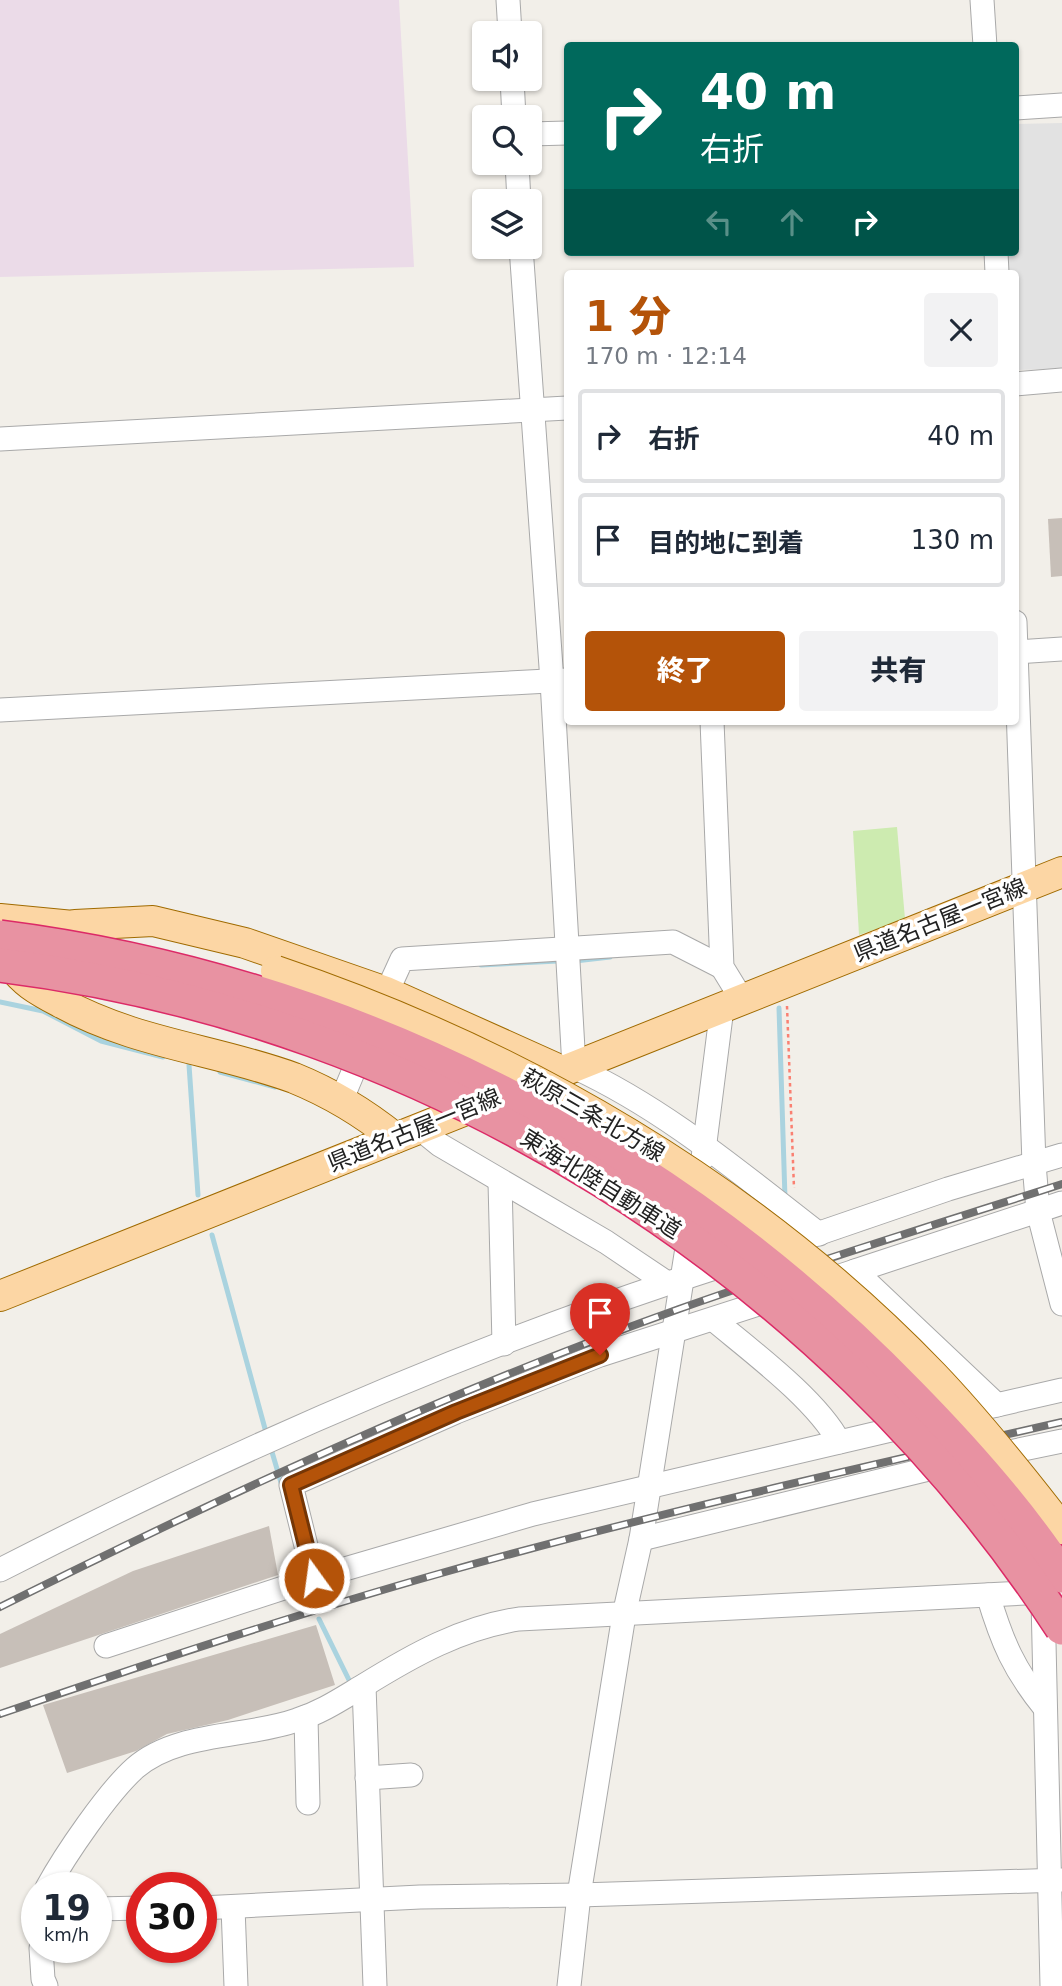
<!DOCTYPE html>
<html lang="ja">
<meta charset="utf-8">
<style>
body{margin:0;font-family:"DejaVu Sans","Noto Sans JP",sans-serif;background:#f2f2f3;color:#1f2937;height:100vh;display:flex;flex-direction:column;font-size:26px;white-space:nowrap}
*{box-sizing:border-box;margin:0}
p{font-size:23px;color:#747a83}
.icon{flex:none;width:38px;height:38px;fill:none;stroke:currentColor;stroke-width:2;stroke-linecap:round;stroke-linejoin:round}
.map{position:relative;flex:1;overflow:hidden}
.sheet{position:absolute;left:564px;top:270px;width:455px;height:455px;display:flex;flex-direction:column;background:#fff;border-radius:7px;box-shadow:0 2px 5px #0004}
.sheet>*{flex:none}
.top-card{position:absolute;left:564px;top:42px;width:455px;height:214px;border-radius:7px;box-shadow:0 2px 5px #0004;background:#00695c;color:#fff;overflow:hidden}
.fabs{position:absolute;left:472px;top:21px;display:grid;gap:14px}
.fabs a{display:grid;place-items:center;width:70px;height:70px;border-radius:7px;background:#fff;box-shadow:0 2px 5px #0004;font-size:35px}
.speed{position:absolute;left:21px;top:1872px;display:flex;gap:14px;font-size:35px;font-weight:700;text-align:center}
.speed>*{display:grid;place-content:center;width:91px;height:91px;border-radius:50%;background:#fff;box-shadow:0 2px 5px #0004;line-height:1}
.speed small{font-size:18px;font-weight:400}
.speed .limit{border:10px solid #d22;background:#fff;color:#111}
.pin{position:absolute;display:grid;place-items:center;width:60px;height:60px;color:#fff;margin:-72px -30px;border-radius:50% 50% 50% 0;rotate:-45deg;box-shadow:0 0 7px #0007}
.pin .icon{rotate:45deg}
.me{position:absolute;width:77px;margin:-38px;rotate:346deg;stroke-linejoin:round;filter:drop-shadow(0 0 5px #0008)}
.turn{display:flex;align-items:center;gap:24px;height:147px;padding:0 21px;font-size:32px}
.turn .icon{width:91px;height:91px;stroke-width:2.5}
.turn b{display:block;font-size:49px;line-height:60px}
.lanes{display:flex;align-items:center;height:66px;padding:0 21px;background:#0003;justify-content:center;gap:35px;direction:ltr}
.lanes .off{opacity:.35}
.round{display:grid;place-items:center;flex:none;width:74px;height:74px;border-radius:7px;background:#f2f2f3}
.headline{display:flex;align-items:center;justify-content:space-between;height:119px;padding:0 21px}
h1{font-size:42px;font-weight:800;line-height:52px;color:#b45309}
.button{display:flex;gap:14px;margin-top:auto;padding:14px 21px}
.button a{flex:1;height:80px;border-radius:7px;background:#b45309;color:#fff;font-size:28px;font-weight:800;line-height:80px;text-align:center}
.button a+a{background:#f2f2f3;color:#1f2937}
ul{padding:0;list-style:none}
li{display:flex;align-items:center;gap:21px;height:94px;margin:0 14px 10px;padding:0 7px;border:4px solid #e0e1e3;border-radius:7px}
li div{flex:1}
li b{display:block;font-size:26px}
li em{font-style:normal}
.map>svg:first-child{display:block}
</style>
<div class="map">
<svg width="1062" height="1986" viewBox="0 0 1062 1986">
<rect width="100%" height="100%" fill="#f2efe9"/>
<polygon fill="#ebdbe8" points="0,0 399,0 414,267 0,277"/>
<polygon fill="#cdebb0" points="897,827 905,919 859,935 853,831"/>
<polygon fill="#e2e2e2" points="1062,123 1062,369 1015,370 1015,273 997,273 996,252 1015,252 1015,124"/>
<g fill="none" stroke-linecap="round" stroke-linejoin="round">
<g stroke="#aad3df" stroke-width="5">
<polyline points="575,961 610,957"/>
<polyline points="481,965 558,961"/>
<polyline points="0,1002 43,1011 101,1041 163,1057"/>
<polyline points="779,1008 785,1198"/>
<polyline points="189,1065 198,1195"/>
<polyline points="220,1072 275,1087"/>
<polyline points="212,1235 267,1436"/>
<polyline points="272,1452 282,1486"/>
<polyline points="319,1619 350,1682"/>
</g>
</g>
<g fill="#c7bfb8">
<polygon points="1062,518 1062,576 1051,577 1048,519"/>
<polygon points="269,1526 278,1575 0,1668 0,1634 133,1571"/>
<polygon points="316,1625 335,1685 228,1720 167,1734 136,1751 67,1773 43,1705"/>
</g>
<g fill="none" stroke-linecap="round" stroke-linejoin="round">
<g stroke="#a9a9a9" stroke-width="25">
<g id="minor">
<polyline points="508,0 510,33"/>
<polyline points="982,0 985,46"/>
<polyline points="512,79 514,117"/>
<polyline points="1015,108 1062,105"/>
<polyline points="530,134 567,133"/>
<polyline points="517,163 519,201"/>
<path d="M 521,247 L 552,681 L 574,1067 C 665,1109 740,1173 819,1234"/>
<polyline points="996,252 997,273"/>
<polyline points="1015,384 1062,380"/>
<polyline points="0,439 567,408"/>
<polyline points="1015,622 1034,1164 1038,1211 1062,1304"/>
<polyline points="1015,652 1062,649"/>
<polyline points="0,710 567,680"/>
<polyline points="712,721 722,967 741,998"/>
<polyline points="381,1005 402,959 673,942 722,967"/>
<polyline points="341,1101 364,1046"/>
<polyline points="419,1128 440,1145 606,1242 667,1283"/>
<polyline points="703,1158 722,1008"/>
<polyline points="500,1182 504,1344"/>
<polyline points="776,1248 948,1189 1062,1155"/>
<polyline points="819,1283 855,1271"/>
<path d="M 714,1320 C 751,1351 817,1400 839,1442"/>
<polyline points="997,1405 855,1271 1062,1203"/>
<polyline points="953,1415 1062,1390"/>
<polyline points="990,1456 1062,1441"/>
<polyline points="641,1539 949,1464"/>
<path d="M 0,1570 C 236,1449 480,1342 733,1262"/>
<polyline points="314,1578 291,1485 456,1412 600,1355 777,1298"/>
<path d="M 988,1595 C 1002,1642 1014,1670 1045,1708"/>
<polyline points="1043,1600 1052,1986"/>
<polyline points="106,1646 314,1578 533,1514 912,1425"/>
<polyline points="364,1686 375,1986"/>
<polyline points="306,1717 308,1803"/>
<polyline points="367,1778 411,1775"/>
<path d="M 47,1888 C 65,1855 108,1792 135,1768 C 177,1731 247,1738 297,1720 C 322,1712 341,1699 363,1686 C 413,1655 461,1628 519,1619 L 1045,1592"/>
<polyline points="233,1907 236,1986"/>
<polyline points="201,1908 420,1897 579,1895 1062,1880"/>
<polyline points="96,1909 142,1908"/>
<polyline points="41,1948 43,1979 46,1986"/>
<polyline points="569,1986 579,1895 624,1615 641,1539 690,1229"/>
</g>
</g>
<g stroke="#a06b00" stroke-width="32">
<g id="major">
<polyline points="0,919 94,928"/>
<polyline points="75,925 153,921 245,943 386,992 562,1071"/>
<path d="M 8,959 C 20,981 39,991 60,1002 C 136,1044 215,1049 294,1078 C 331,1093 364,1113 395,1138"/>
<polyline points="0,1296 1062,872"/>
</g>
</g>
<polyline stroke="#fa8072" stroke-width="2.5" stroke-dasharray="3.5 3.5" stroke-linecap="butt" points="787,1006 794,1188"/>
<use href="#minor" stroke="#fff" stroke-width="23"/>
<use href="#major" stroke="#fcd6a4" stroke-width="30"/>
<g stroke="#707070" stroke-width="8">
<g id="rail">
<path d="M 0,1607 C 221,1497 446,1392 679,1309 C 806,1264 934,1225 1062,1184"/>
<path d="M 0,1714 C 145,1664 290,1616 438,1574 C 644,1516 853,1469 1062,1422"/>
</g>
</g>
<use href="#rail" stroke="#fff" stroke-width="5" stroke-dasharray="16" stroke-linecap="butt"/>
<g stroke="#a06b00" stroke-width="32" stroke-linecap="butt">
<path id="major-bridge" d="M 276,971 C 522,1054 752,1187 933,1375 C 979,1423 1021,1476 1062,1529"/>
</g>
<g stroke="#dc2a67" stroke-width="36" stroke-linecap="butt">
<g id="highway-bridge">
<path d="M 0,937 C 346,981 668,1144 910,1394 C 965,1450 1019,1510 1062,1576"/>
<path d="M 0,965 C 427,1018 827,1267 1062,1628"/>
</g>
</g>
<use href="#major-bridge" stroke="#fcd6a4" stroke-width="30"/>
<use href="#highway-bridge" stroke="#e892a2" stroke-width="33"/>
</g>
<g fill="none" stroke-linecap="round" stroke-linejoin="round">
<g stroke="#753606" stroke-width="18">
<polyline id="route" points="314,1578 291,1485 456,1412 600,1355"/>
</g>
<use href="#route" stroke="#b45309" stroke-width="12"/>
</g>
<g text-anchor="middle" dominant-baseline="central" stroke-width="7" stroke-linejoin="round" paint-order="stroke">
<g font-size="23" fill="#222" stroke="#fff">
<text transform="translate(940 920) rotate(-22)">県道名古屋一宮線</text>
<text transform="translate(593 1115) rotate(30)">萩原三条北方線</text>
<text transform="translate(414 1130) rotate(-22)">県道名古屋一宮線</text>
<text transform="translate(601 1184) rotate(32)">東海北陸自動車道</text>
</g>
</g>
</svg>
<div class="fabs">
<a><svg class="icon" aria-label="sound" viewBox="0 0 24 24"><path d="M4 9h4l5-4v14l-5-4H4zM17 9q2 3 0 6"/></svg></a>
<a><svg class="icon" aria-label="search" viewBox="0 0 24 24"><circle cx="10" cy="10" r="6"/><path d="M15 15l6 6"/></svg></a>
<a><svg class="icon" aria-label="layers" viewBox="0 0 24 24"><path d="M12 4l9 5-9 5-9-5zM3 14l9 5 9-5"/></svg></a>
</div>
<div class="speed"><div>19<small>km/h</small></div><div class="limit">30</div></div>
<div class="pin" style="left:600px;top:1355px;background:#d93025"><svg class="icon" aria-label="arrive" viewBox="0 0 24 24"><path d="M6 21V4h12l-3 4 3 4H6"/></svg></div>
<svg class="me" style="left:314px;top:1578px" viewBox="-20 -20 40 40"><circle r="17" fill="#b45309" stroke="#fff" stroke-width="3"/><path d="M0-11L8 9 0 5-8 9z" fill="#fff"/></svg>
<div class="top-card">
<div class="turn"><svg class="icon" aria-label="right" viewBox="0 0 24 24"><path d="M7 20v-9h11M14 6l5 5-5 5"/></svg><div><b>40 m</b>右折</div></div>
<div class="lanes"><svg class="icon off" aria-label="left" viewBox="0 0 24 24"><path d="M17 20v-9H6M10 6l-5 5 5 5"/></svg><svg class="icon off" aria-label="ahead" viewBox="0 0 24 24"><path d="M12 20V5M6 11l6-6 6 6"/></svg><svg class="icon" aria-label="right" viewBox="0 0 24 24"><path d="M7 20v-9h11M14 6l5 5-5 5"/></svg></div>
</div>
<section class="sheet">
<div class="headline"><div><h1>1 分</h1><p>170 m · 12:14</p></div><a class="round"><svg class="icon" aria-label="close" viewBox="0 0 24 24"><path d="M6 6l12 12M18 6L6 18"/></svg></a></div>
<ul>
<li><svg class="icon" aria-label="right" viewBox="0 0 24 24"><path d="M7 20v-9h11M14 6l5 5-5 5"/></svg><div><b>右折</b></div><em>40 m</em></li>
<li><svg class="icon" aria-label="arrive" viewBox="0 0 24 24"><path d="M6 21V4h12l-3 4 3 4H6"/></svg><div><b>目的地に到着</b></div><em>130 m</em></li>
</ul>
<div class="button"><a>終了</a><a>共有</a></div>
</section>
</div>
